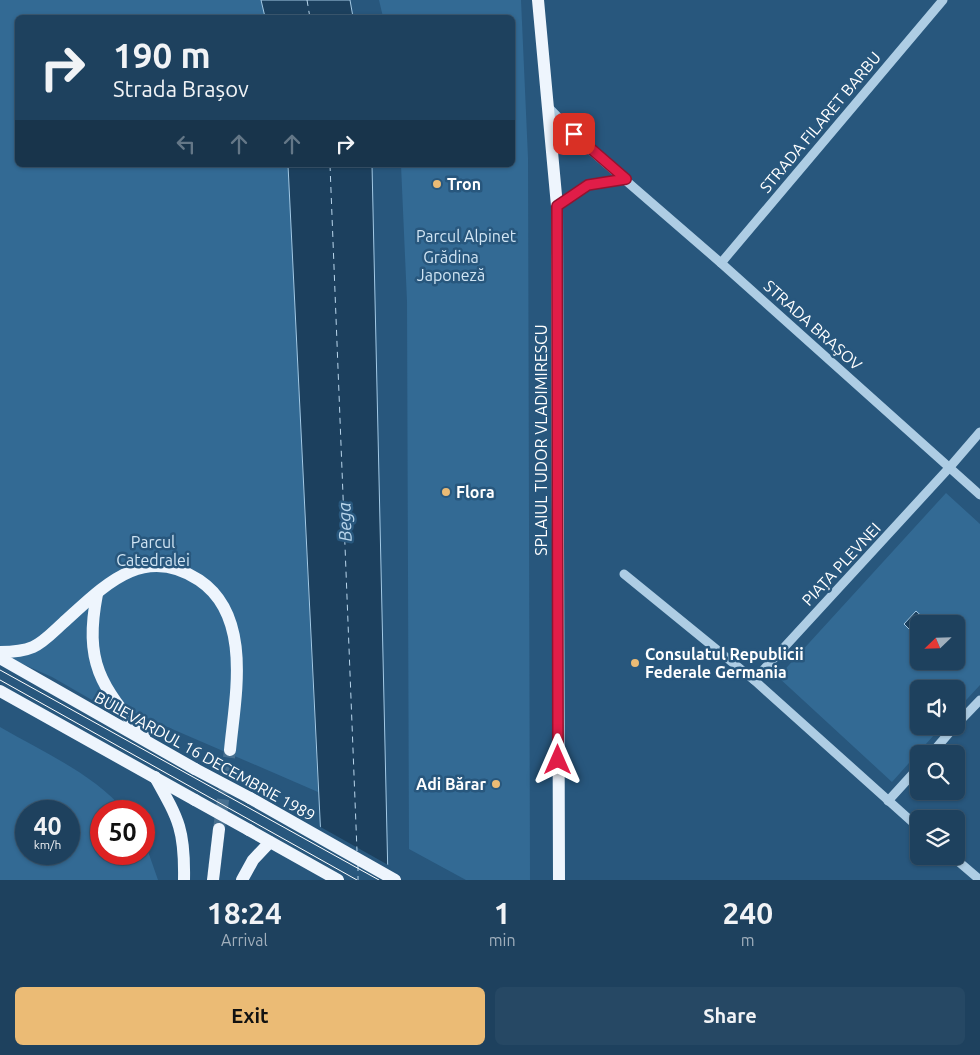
<!DOCTYPE html>
<meta charset="utf-8">
<style>
body{margin:0;font-family:Ubuntu,sans-serif;background:#264864;color:#f1f3f6;height:100vh;display:flex;flex-direction:column;font-size:19px;white-space:nowrap}
*{box-sizing:border-box;margin:0}
p{font-size:16px;color:#a1afbc}
.icon{flex:none;width:28px;height:28px;fill:none;stroke:currentColor;stroke-width:2;stroke-linecap:round;stroke-linejoin:round}
.map{position:relative;height:880px;overflow:hidden}
.drawer{display:flex;flex-direction:column;background:#1e415e;flex:1}
.drawer>*{flex:none}
.hud{position:absolute;left:15px;top:15px;width:500px;height:152px;border-radius:8px;box-shadow:0 1px 4px #0004,0 0 0 1px #3c5a73;background:#1e415e;color:#f1f3f6;overflow:hidden}
.needle{width:32px;rotate:247deg}
.tools{position:absolute;left:910px;top:615px;display:grid;gap:10px}
.tools a{display:grid;place-items:center;width:55px;height:55px;border-radius:8px;background:#1e415e;box-shadow:0 1px 4px #0004,0 0 0 1px #3c5a73;font-size:25px}
.speed{position:absolute;left:15px;top:800px;display:flex;gap:10px;font-size:25px;font-weight:700;text-align:center}
.speed>*{display:grid;place-content:center;width:65px;height:65px;border-radius:50%;background:#1e415e;box-shadow:0 1px 4px #0004,0 0 0 1px #3c5a73;line-height:1}
.speed small{font-size:12px;font-weight:400}
.speed .limit{border:8px solid #d22;background:#fff;color:#111}
.pin{position:absolute;display:grid;place-items:center;width:42px;height:42px;color:#fff;margin:-21px;border-radius:10px;box-shadow:0 2px 8px #0006}
.me{position:absolute;width:55px;margin:-28px;rotate:0deg;stroke-linejoin:round;filter:drop-shadow(0 0 4px #0008)}
.turn{display:flex;align-items:center;gap:18px;height:105px;padding:0 15px;font-size:22px}
.turn .icon{width:65px;height:65px;stroke-width:2.5}
.turn b{display:block;font-size:35px;line-height:42px}
.lanes{display:flex;align-items:center;height:48px;padding:0 15px;background:#0003;justify-content:center;gap:25px;direction:ltr}
.lanes .off{opacity:.35}
.eta{display:flex;justify-content:space-evenly;align-items:center;height:85px;text-align:center}
.eta b{font-size:30px;font-weight:700;line-height:35px}
.button{display:flex;gap:10px;margin-top:auto;padding:10px 15px}
.button a{flex:1;height:58px;border-radius:8px;background:#ebbb75;color:#111;font-size:20px;font-weight:700;line-height:58px;text-align:center}
.button a+a{background:#264864;color:#f1f3f6}
.map>svg:first-child{display:block}
</style>
<div class="map">
<svg width="980" height="880" viewBox="0 0 980 880">
<rect width="100%" height="100%" fill="#28577d"/>
<g fill="#336a94" fill-rule="evenodd">
<polygon points="0,0 261,0 265,17 18,18 18,165 288,165 318,792 98,697 92,700 52,677 0,654"/>
<polygon points="379,0 521,0 528,158 530,880 466,880 409,849 407,301 401,165 512,165 512,18 383,17"/>
<path d="M 946,493 L 980,524 L 980,685 L 956,711 L 956,689 L 919,689 L 919,726 L 942,726 L 892,782 L 778,677 ZM 919,624 L 956,624 L 956,661 L 919,661 Z"/>
<path d="M 0,727 C 43,752 92,773 125,811 L 101,811 L 101,854 L 144,854 L 144,840 L 158,880 L 0,880 ZM 26,811 L 69,811 L 69,854 L 26,854 Z"/>
</g>
<g fill="#1c405e" stroke="#a3c9e5">
<polygon points="261,0 350,0 353,17 265,17"/>
<polygon points="288,165 372,165 388,880 323,880"/>
<polygon points="916,611 929,623 919,624 919,633 916,636 904,624"/>
</g>
<polygon fill="#28577d" points="317,825 390,866 391,880 320,880"/>
<g fill="none" stroke-linecap="round" stroke-linejoin="round">
<g stroke="#b9d6ec" stroke-width="1" stroke-dasharray="6 5" stroke-linecap="butt">
<polyline points="307,0 310,18"/>
<polyline points="330,165 357,851"/>
<polyline points="358,865 358,880"/>
</g>
<polyline stroke="#487090" stroke-width="12" stroke-dasharray="12 6" stroke-linecap="butt" points="219,829 230,750"/>
<g stroke="#aecde4" stroke-width="9">
<polyline points="548,107 587,147 721,263 980,495"/>
<polyline points="557,206 588,185 626,179"/>
<polyline points="721,263 943,0"/>
<polyline points="624,574 754,680 919,828"/>
<polyline points="754,680 949,468 980,432"/>
<polyline points="956,725 980,700"/>
<polyline points="931,754 955,726"/>
<polyline points="888,801 919,767"/>
<polyline points="952,856 980,880"/>
</g>
<g stroke="#eef5fd" stroke-width="12">
<polyline points="538,0 557,206 559,880"/>
<path d="M 97,594 C 84,662 100,686 144,736"/>
<path d="M 0,652 C 11,652 24,651 33,647 C 44,642 54,631 63,623 C 104,586 143,543 199,580 C 253,616 235,697 230,750"/>
<polyline points="0,658 195,769"/>
<polyline points="0,691 195,800"/>
<path d="M 155,777 C 179,820 185,830 184,880"/>
<polyline points="250,798 395,880"/>
<polyline points="249,830 338,880"/>
<polyline points="213,880 219,829"/>
<polyline points="242,880 253,860 270,842"/>
</g>
<g stroke="#fff" stroke-width="1">
<polyline points="0,670 379,880"/>
<polyline points="0,680 357,880"/>
</g>
<g stroke="#eef5fd" stroke-width="12">
<polyline points="195,769 250,798"/>
<polyline points="195,800 249,830"/>
</g>
</g>
<g fill="none" stroke-linecap="round" stroke-linejoin="round">
<g stroke="#92132f" stroke-width="12">
<polyline id="route" points="558,760 557,206 588,185 626,179 574,134"/>
</g>
<use href="#route" stroke="#e11d48" stroke-width="9"/>
</g>
<g fill="#ebbb75" stroke="#28577d" stroke-width="2">
<circle cx="437" cy="184" r="5"/>
<circle cx="446" cy="492" r="5"/>
<circle cx="635" cy="663" r="5"/>
<circle cx="496" cy="784" r="5"/>
</g>
<g text-anchor="middle" dominant-baseline="central" stroke-width="5" stroke-linejoin="round" paint-order="stroke">
<g font-size="16" fill="#fff" stroke="#28577d">
<text transform="translate(820 122) rotate(-50)">STRADA FILARET BARBU</text>
<text transform="translate(813 325) rotate(42)">STRADA BRAȘOV</text>
<text transform="translate(541 440) rotate(-90)">SPLAIUL TUDOR VLADIMIRESCU</text>
<text transform="translate(841 564) rotate(-47)">PIAȚA PLEVNEI</text>
<text transform="translate(205 756) rotate(29)">BULEVARDUL 16 DECEMBRIE 1989</text>
</g>
<g font-size="16" font-weight="bold" fill="#fff" stroke="#28577d" text-anchor="start">
<text x="447" y="184">Tron</text>
<text x="456" y="492">Flora</text>
<text x="645" y="654">Consulatul Republicii<tspan x="645" dy="18">Federale Germania</tspan></text>
<text x="486" y="784" text-anchor="end">Adi Bărar</text>
</g>
<g font-size="16" fill="#d1e5f4" stroke="#28577d">
<text x="466" y="236">Parcul Alpinet</text>
<text x="451" y="257">Grădina<tspan x="451" dy="18">Japoneză</tspan></text>
<text x="153" y="542">Parcul<tspan x="153" dy="18">Catedralei</tspan></text>
</g>
<g font-size="18" font-style="italic" fill="#b9d6ec" stroke="#28577d">
<text transform="translate(344 522) rotate(-92)">Bega</text>
</g>
</g>
</svg>
<div class="tools">
<a><svg class="needle" viewBox="-14 -14 28 28"><path d="M0-13l5 13h-10z" fill="#e53935"/><path d="M0 13l5-13h-10z" fill="#a1afbc"/></svg></a>
<a><svg class="icon" aria-label="sound" viewBox="0 0 24 24"><path d="M4 9h4l5-4v14l-5-4H4zM17 9q2 3 0 6"/></svg></a>
<a><svg class="icon" aria-label="search" viewBox="0 0 24 24"><circle cx="10" cy="10" r="6"/><path d="M15 15l6 6"/></svg></a>
<a><svg class="icon" aria-label="layers" viewBox="0 0 24 24"><path d="M12 4l9 5-9 5-9-5zM3 14l9 5 9-5"/></svg></a>
</div>
<div class="speed"><div>40<small>km/h</small></div><div class="limit">50</div></div>
<div class="pin" style="left:574px;top:134px;background:#d93025"><svg class="icon" aria-label="arrive" viewBox="0 0 24 24"><path d="M6 21V4h12l-3 4 3 4H6"/></svg></div>
<svg class="me" style="left:558px;top:760px" viewBox="-20 -20 40 40"><path d="M0-17L14 15 0 8-14 15z" fill="#e11d48" stroke="#fff" stroke-width="4"/></svg>
<div class="hud">
<div class="turn"><svg class="icon" aria-label="right" viewBox="0 0 24 24"><path d="M7 20v-9h11M14 6l5 5-5 5"/></svg><div><b>190 m</b>Strada Brașov</div></div>
<div class="lanes"><svg class="icon off" aria-label="left" viewBox="0 0 24 24"><path d="M17 20v-9H6M10 6l-5 5 5 5"/></svg><svg class="icon off" aria-label="ahead" viewBox="0 0 24 24"><path d="M12 20V5M6 11l6-6 6 6"/></svg><svg class="icon off" aria-label="ahead" viewBox="0 0 24 24"><path d="M12 20V5M6 11l6-6 6 6"/></svg><svg class="icon" aria-label="right" viewBox="0 0 24 24"><path d="M7 20v-9h11M14 6l5 5-5 5"/></svg></div>
</div>
</div>
<section class="drawer">
<div class="eta">
<div><b>18:24</b><p>Arrival</p></div>
<div><b>1</b><p>min</p></div>
<div><b>240</b><p>m</p></div>
</div>
<div class="button"><a>Exit</a><a>Share</a></div>
</section>
